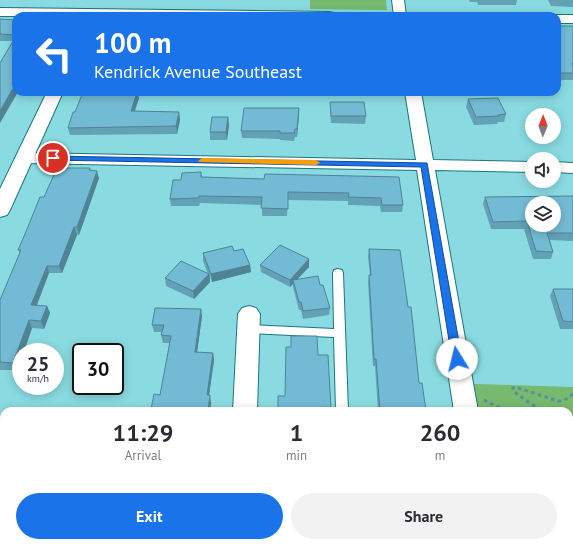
<!DOCTYPE html>
<style>
body{margin:0;font-family:"PT Sans",sans-serif;background:#f2f2f3;color:#2b2b33;height:100vh;display:flex;flex-direction:column;font-size:15px;white-space:nowrap}
*{box-sizing:border-box;margin:0}
p{font-size:13px;color:#7c7c81}
.icon{flex:none;width:22px;height:22px;fill:none;stroke:currentColor;stroke-width:2;stroke-linecap:round;stroke-linejoin:round}
.map{position:relative;flex:1;overflow:hidden}
.sheet{position:absolute;left:0px;top:407px;width:573px;height:140px;display:flex;flex-direction:column;background:#fff;border-radius:12px 12px 0 0;box-shadow:0 2px 10px #0003}
.sheet>*{flex:none}
.guide{position:absolute;left:12px;top:12px;width:549px;height:84px;border-radius:12px;box-shadow:0 2px 10px #0003;background:#1a73e8;color:#fff;overflow:hidden}
.needle{width:26px;rotate:1deg}
.controls{position:absolute;left:525px;top:108px;display:grid;gap:8px}
.controls a{display:grid;place-items:center;width:36px;height:36px;border-radius:50%;background:#fff;box-shadow:0 2px 10px #0003;font-size:20px}
.speed{position:absolute;left:12px;top:343px;display:flex;gap:8px;font-size:20px;font-weight:700;text-align:center}
.speed>*{display:grid;place-content:center;width:52px;height:52px;border-radius:50%;background:#fff;box-shadow:0 2px 10px #0003;line-height:1}
.speed small{font-size:10px;font-weight:400}
.speed .limit{border:2px solid #111;border-radius:6px;background:#fff;color:#111}
.pin{position:absolute;display:grid;place-items:center;width:34px;height:34px;color:#fff;margin:-17px;border:2px solid #fff;border-radius:50%;box-shadow:0 1px 4px #0007}
.me{position:absolute;width:44px;margin:-22px;rotate:351deg;stroke-linejoin:round;filter:drop-shadow(0 0 3px #0008)}
.turn{display:flex;align-items:center;gap:14px;height:84px;padding:0 16px;font-size:18px}
.turn .icon{width:52px;height:52px;stroke-width:2.5}
.turn b{display:block;font-size:28px;line-height:34px}
.eta{display:flex;justify-content:space-evenly;align-items:center;height:68px;text-align:center}
.eta b{font-size:24px;font-weight:800;line-height:28px}
.action{display:flex;gap:8px;margin-top:auto;padding:8px 16px}
.action a{flex:1;height:46px;border-radius:24px;background:#1a73e8;color:#fff;font-size:16px;font-weight:800;line-height:46px;text-align:center}
.action a+a{background:#f2f2f3;color:#2b2b33}
.map>svg:first-child{display:block}
</style>
<div class="map">
<svg width="573" height="547" viewBox="0 0 573 547">
<rect width="100%" height="100%" fill="#89dbe1"/>
<g fill="#77b96f">
<polygon points="310,0 386,0 387,10 310,9"/>
<polygon points="474,384 573,387 573,427 569,427 569,411 479,411"/>
</g>
<g fill="none" stroke-linecap="round" stroke-linejoin="round">
<g stroke="#1b757b" stroke-width="2">
<g id="lane">
<polygon points="338,269 342,270 343,273 348,411 336,411 334,337 248,333 244,332 243,329 244,326 248,325 334,329 333,273 334,270"/>
<polygon points="174,543 188,543 189,547 175,547"/>
<rect x="352" y="543" width="14" height="4"/>
</g>
</g>
<g stroke="#1b757b" stroke-width="2">
<g id="street">
<polygon points="392,0 404,0 406,16 394,16"/>
<polygon points="405,92 421,92 433,160 532,162 532,172 435,170 478,411 454,411 417,170 25,163 19,162 17,158 19,154 25,153 416,160"/>
<polygon points="554,162 573,163 573,173 554,172"/>
<polygon points="249,306 256,308 260,314 257,411 233,411 238,314 242,308"/>
<polygon points="380,543 457,543 459,547 382,547"/>
<polygon points="473,543 501,543 502,547 474,547"/>
</g>
</g>
<g stroke="#1b757b" stroke-width="2">
<g id="secondary">
<polygon points="0,8 329,12 334,13 336,16 0,16"/>
<polygon points="557,15 573,15 573,23 557,23 557,16 552,16"/>
<polygon points="47,92 63,92 10,210 7,215 0,217 0,189"/>
</g>
</g>
<g stroke="#569297" stroke-width="3" stroke-dasharray="3.5 3.5" stroke-linecap="butt">
<polyline points="484,400 502,409 511,411"/>
<polyline points="526,411 537,408 513,391 513,388 515,387 558,401 563,401 573,394"/>
</g>
<use href="#lane" fill="#fff" fill-rule="evenodd"/>
<use href="#street" fill="#fff" fill-rule="evenodd"/>
<use href="#secondary" fill="#fff" fill-rule="evenodd"/>
</g>
<g fill="#63a1b6">
<polygon points="469,0 517,0 516,5 478,5 477,2 470,2"/>
<polygon points="548,0 573,0 573,7 551,6"/>
<polygon points="0,19 16,20 16,92 13,41 0,41"/>
<rect x="557" y="26" width="16" height="54"/>
<polygon points="139,98 135,111 179,112 180,120 177,134 70,135 68,128 75,112"/>
<polygon points="468,99 506,114 504,122 498,122 497,124 474,125 466,107"/>
<polygon points="330,102 366,116 365,124 331,123 330,109"/>
<polygon points="299,115 297,137 295,137 294,141 280,140 280,139 242,138 241,131"/>
<polygon points="228,117 229,125 227,140 210,140 210,132"/>
<polygon points="90,170 99,178 79,235 77,235 62,273 49,273 37,305 47,306 50,313 44,329 32,328 17,370 0,370 0,300 20,253 18,250"/>
<polygon points="201,172 202,177 264,179 341,175 403,205 402,212 381,212 380,206 348,205 348,201 288,200 287,216 262,216 262,205 200,203 199,206 171,206 170,199"/>
<polygon points="573,196 573,241 550,240 553,252 551,259 533,259 524,229 491,229 483,204 485,197"/>
<polygon points="369,249 408,307 419,383 426,411 378,411 375,366 373,366 368,282 369,275 370,275 368,257"/>
<polygon points="234,251 250,265 251,272 212,282 210,276 210,282 194,299 166,286 165,278 208,274 203,261 203,253"/>
<polygon points="309,259 309,267 297,279 320,285 330,308 329,315 303,319 301,310 299,310 293,287 293,284 290,287 261,272 260,265"/>
<polygon points="553,289 573,289 573,329 560,329 550,296"/>
<polygon points="202,316 197,352 213,353 214,360 209,395 211,403 210,411 151,411 151,409 160,395 170,343 163,343 161,335 162,332 154,332 152,325"/>
<polygon points="318,355 331,408 331,411 278,411 285,396"/>
<polygon points="143,543 142,547 97,547"/>
<polygon points="553,543 569,543 573,547 552,547 552,545"/>
</g>
<g fill="#508394">
<polygon points="16,83 16,92 18,92 0,123 0,111"/>
<polygon points="137,92 138,92 139,98 132,119 131,111"/>
<polygon points="299,108 299,115 297,137 297,129"/>
<polygon points="179,112 180,120 177,134 176,126"/>
<polygon points="228,117 229,125 227,140 226,132"/>
<polygon points="97,171 99,178 79,235 77,227"/>
<polygon points="74,227 77,235 62,273 59,266"/>
<polygon points="309,259 309,267 294,283 293,280 293,284 290,287 290,280"/>
<polygon points="250,265 251,272 212,282 211,274"/>
<polygon points="47,266 49,273 34,312 31,305"/>
<polygon points="209,274 210,282 194,299 193,291"/>
<polygon points="47,306 50,313 44,329 41,321"/>
<polygon points="201,309 202,316 196,360 195,352"/>
<polygon points="29,320 32,328 24,352 21,352 21,359 17,370 13,363"/>
<polygon points="213,353 214,360 208,403 207,395"/>
<polygon points="210,395 211,403 210,411 208,411"/>
<polygon points="4,464 4,482 0,493 0,475"/>
<polygon points="139,543 143,543 142,547 138,547"/>
</g>
<g fill="#73bbd4" stroke="#508394" fill-rule="evenodd">
<polygon points="0,19 16,20 16,35 0,34"/>
<polygon points="557,26 573,26 573,63 572,63 573,66 573,73 557,73"/>
<polygon points="16,36 16,83 0,111 0,63"/>
<polygon points="83,92 137,92 131,111 179,112 176,126 68,128 73,112 75,112"/>
<polygon points="498,98 506,114 498,115 499,116 476,117 468,99"/>
<polygon points="330,102 364,102 366,116 331,116"/>
<polygon points="244,108 299,108 297,129 295,129 294,133 280,133 280,131 241,131"/>
<polygon points="212,117 228,117 226,132 210,132"/>
<polygon points="57,168 90,168 89,170 97,171 77,227 74,227 59,266 47,266 31,305 47,306 41,321 29,320 13,363 0,362 0,300 21,250 18,250 25,234 40,197 44,197"/>
<polygon points="201,172 201,177 264,179 265,174 399,177 403,205 382,205 381,198 348,197 349,193 288,192 288,209 261,208 262,197 199,196 198,198 170,199 173,180 181,180 182,173"/>
<path d="M 573,196 L 573,233 L 547,233 L 553,252 L 536,251 L 527,221 L 493,222 L 485,197 ZM 532,203 L 554,203 L 554,225 L 532,225 Z"/>
<polygon points="280,245 309,259 290,280 260,265"/>
<polygon points="232,246 234,251 243,249 250,265 211,274 203,253"/>
<polygon points="369,249 400,250 408,307 411,307 419,383 422,383 426,411 380,411 376,359 374,359 369,275 371,275"/>
<polygon points="181,261 209,274 193,291 165,278"/>
<polygon points="318,276 320,285 323,285 330,308 303,311 301,302 299,302 293,280"/>
<polygon points="553,289 573,289 573,322 563,321"/>
<polygon points="155,308 201,309 195,352 213,353 207,395 210,395 208,411 163,411 163,410 151,409 154,394 160,395 171,336 161,335 164,325 152,325"/>
<polygon points="291,336 317,336 318,355 328,355 331,408 322,407 322,411 278,411 278,396 285,396 286,347 291,347"/>
<polygon points="569,434 573,434 573,547 558,547 557,543 569,543"/>
<polygon points="0,464 4,464 0,475"/>
<polygon points="99,543 139,543 138,547 126,545 125,547 97,547"/>
</g>
<polygon fill="#1a73e8" stroke="#114b97" points="53,156 427,163 462,359 461,362 453,362 452,359 421,167 51,160 50,158"/>
<polygon fill="#f59e0b" points="202,158 316,160 320,163 316,165 200,162 198,161"/>
</svg>
<div class="controls">
<a><svg class="needle" viewBox="-14 -14 28 28"><path d="M0-13l5 13h-10z" fill="#e53935"/><path d="M0 13l5-13h-10z" fill="#7c7c81"/></svg></a>
<a><svg class="icon" aria-label="sound" viewBox="0 0 24 24"><path d="M4 9h4l5-4v14l-5-4H4zM17 9q2 3 0 6"/></svg></a>
<a><svg class="icon" aria-label="layers" viewBox="0 0 24 24"><path d="M12 4l9 5-9 5-9-5zM3 14l9 5 9-5"/></svg></a>
</div>
<div class="speed"><div>25<small>km/h</small></div><div class="limit">30</div></div>
<div class="pin" style="left:53px;top:158px;background:#d93025"><svg class="icon" aria-label="arrive" viewBox="0 0 24 24"><path d="M6 21V4h12l-3 4 3 4H6"/></svg></div>
<svg class="me" style="left:457px;top:359px" viewBox="-20 -20 40 40"><circle r="19" fill="#fff"/><path d="M0-13L10 11 0 6-10 11z" fill="#1a73e8"/></svg>
<div class="guide">
<div class="turn"><svg class="icon" aria-label="left" viewBox="0 0 24 24"><path d="M17 20v-9H6M10 6l-5 5 5 5"/></svg><div><b>100 m</b>Kendrick Avenue Southeast</div></div>
</div>
<section class="sheet">
<div class="eta">
<div><b>11:29</b><p>Arrival</p></div>
<div><b>1</b><p>min</p></div>
<div><b>260</b><p>m</p></div>
</div>
<div class="action"><a>Exit</a><a>Share</a></div>
</section>
</div>
